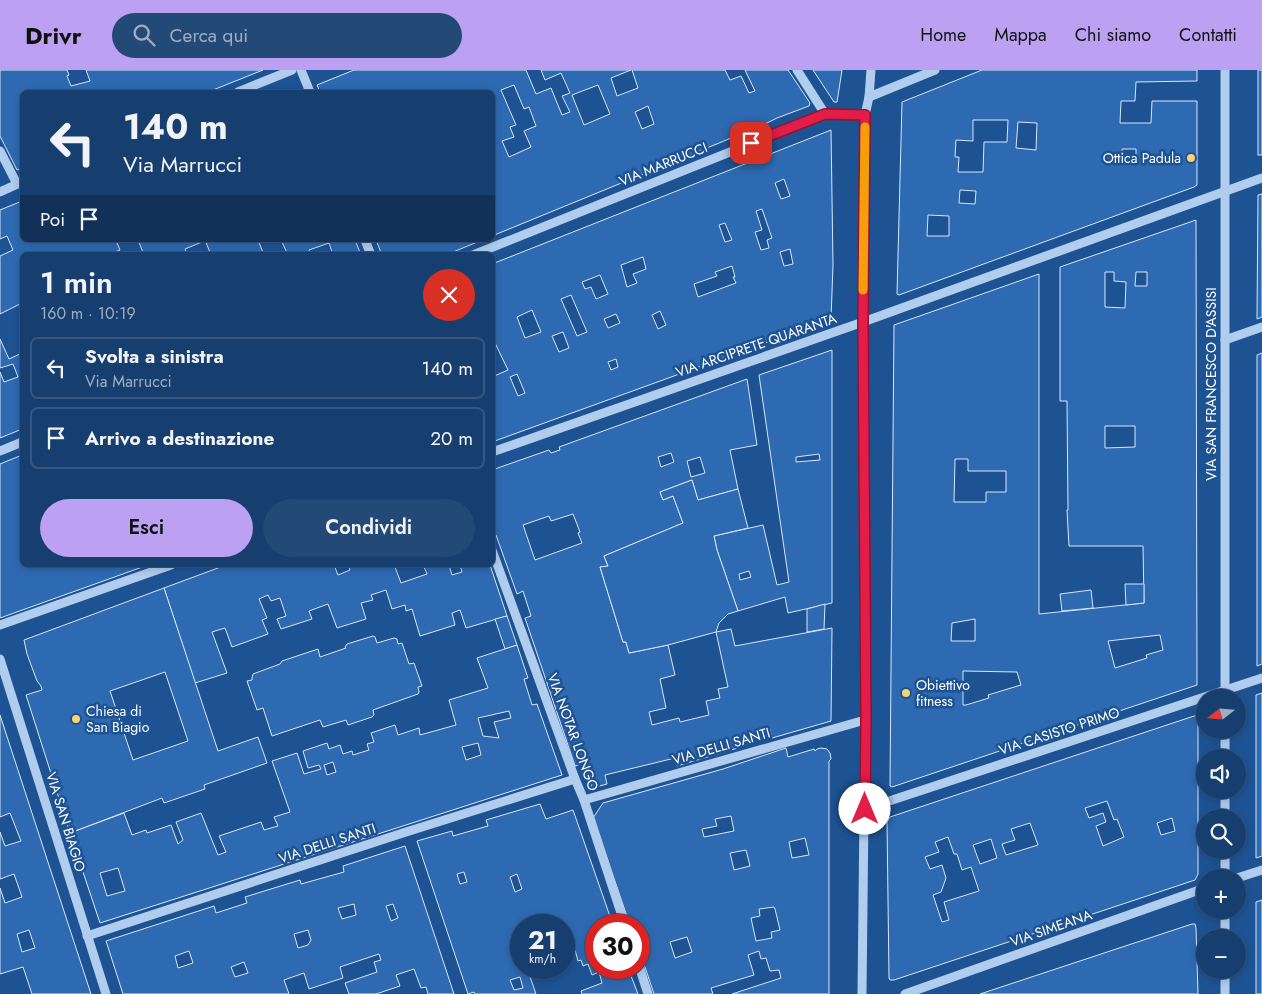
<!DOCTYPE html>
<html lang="it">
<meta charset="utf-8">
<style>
body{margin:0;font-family:Jost,sans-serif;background:#234976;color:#f1f3f6;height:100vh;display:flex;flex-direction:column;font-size:19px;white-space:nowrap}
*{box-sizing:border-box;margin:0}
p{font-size:16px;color:#9eaec2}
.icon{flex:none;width:28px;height:28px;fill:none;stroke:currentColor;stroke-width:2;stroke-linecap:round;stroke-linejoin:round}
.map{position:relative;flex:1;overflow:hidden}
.sheet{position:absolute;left:20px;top:182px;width:475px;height:315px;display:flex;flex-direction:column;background:#163e6e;border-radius:8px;box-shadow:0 2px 8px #0003,0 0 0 1px #355781}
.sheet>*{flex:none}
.hud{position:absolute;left:20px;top:20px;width:475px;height:152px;border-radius:8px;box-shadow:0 2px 8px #0003,0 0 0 1px #355781;background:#163e6e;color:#f1f3f6;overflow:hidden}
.needle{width:32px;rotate:253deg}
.fabs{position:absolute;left:1196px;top:619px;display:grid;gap:10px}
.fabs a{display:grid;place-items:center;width:50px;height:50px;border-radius:50%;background:#163e6e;box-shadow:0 2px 8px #0003,0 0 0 1px #355781;font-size:25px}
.speed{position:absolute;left:510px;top:844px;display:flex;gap:10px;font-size:25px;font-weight:700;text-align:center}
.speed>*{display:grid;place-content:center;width:65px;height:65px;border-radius:50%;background:#163e6e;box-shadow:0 2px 8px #0003,0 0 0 1px #355781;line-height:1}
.speed small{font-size:12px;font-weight:400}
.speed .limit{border:8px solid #d22;background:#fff;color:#111}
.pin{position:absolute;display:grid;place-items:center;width:42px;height:42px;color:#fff;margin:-21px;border-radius:10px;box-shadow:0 2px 8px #0006}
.me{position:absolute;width:55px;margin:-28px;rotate:0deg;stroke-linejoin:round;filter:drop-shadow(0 0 4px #0008)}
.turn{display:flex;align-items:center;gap:18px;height:105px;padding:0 20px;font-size:22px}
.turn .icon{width:65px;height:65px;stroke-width:2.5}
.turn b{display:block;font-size:35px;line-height:42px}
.then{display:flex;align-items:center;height:48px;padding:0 20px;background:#0003;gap:10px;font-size:19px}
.round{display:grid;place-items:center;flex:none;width:52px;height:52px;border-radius:26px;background:#234976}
.head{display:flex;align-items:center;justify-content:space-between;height:85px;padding:0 20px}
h1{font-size:30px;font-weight:600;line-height:38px}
.button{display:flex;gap:10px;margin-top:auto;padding:10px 20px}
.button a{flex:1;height:58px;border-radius:30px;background:#bca0f2;color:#111;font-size:20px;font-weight:600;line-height:58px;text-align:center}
.button a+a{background:#234976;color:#f1f3f6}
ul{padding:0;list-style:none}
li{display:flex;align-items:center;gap:15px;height:62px;margin:0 10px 8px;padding:0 10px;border:2px solid #355781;border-radius:8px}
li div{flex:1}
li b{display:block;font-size:19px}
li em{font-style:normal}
header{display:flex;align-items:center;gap:30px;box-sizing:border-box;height:70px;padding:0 25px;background:#bca0f2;color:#111}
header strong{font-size:24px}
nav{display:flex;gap:28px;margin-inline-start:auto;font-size:18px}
.search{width:350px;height:45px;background:#234976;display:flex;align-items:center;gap:12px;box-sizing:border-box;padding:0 18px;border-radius:28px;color:#9eaec2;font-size:19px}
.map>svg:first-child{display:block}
</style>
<header>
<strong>Drivr</strong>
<div class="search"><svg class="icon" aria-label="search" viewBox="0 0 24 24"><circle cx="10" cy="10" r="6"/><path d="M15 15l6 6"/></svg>Cerca qui</div>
<nav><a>Home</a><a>Mappa</a><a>Chi siamo</a><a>Contatti</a></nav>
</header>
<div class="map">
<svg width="1262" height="924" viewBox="0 0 1262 924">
<rect width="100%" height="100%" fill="#1e5393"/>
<g fill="#2e6ab1" stroke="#d6e7fa" fill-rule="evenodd">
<polygon points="0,0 67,0 69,5 67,6 71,16 90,11 86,0 263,0 208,22 22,22 22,98 17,100 0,66"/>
<path d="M 354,0 L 526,0 L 536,24 L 551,18 L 562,45 L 570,42 L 562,26 L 570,23 L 561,3 L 545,10 L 541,0 L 631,0 L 611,8 L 617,26 L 638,18 L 632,0 L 725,0 L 730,10 L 741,6 L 749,23 L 755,21 L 745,0 L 788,0 L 810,33 L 809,36 L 777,48 L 763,55 L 492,166 L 492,22 L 320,22 L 317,15 ZM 514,15 L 524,39 L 529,37 L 536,56 L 524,61 L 531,77 L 509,87 L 502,71 L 514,67 L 510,57 L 516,55 L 501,20 ZM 598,15 L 610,44 L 584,55 L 572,25 ZM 648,36 L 654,54 L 642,59 L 635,42 Z"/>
<polygon points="813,0 842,0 837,32 834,32"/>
<path d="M 982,0 L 1197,0 L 1197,11 L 1136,12 L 1135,31 L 1121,31 L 1120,53 L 1151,53 L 1152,31 L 1197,31 L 1197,115 L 1194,117 L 899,225 L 897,224 L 902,32 ZM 973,50 L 1008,50 L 1007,72 L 984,72 L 983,102 L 958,102 L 959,87 L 955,87 L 956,70 L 973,71 ZM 1018,52 L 1037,53 L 1036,80 L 1016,78 ZM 1122,79 L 1136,79 L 1136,94 L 1122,93 ZM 960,120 L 976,121 L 975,134 L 959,133 ZM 928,145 L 949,146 L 949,166 L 927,166 Z"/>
<rect x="1258" y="0" width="4" height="85"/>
<path d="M 831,60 L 833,195 L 831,249 L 492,372 L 492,307 L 508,300 L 495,273 L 492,275 L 492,194 ZM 784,109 L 790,126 L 781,129 L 775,113 ZM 762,139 L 772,168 L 767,170 L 769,178 L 761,180 L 755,162 L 762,160 L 756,141 ZM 725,153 L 732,170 L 725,172 L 719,155 ZM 790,179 L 793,194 L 784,196 L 780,182 ZM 643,187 L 646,199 L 633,204 L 637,213 L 627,217 L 621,195 ZM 732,196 L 735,207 L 733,207 L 736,213 L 698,227 L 694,214 L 717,206 L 715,202 ZM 600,205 L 608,224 L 596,229 L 591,217 L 585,219 L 582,212 ZM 571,225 L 587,262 L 577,266 L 561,229 ZM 532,240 L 541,262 L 525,268 L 517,247 ZM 660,241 L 666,255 L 658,259 L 652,245 ZM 616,244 L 620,253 L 608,258 L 604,249 ZM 563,262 L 569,278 L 559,282 L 552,266 ZM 616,289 L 618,297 L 611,300 L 608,292 ZM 517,304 L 525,323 L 518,326 L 510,307 Z"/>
<polygon points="1262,124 1262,247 1257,249 1258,125"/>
<polygon points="22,131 22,170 116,170 120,180 107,185 22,185 22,233 0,244 0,186 13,180 7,166 0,169 0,140"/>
<path d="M 1196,150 L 1197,615 L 892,717 L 890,716 L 894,255 L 1039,204 L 1039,544 L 1144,533 L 1143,476 L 1069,476 L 1067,440 L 1068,440 L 1067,331 L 1060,331 L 1060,197 ZM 1105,202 L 1114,202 L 1114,211 L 1126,212 L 1125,238 L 1105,237 ZM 1136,202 L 1147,202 L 1147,216 L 1135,216 ZM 1105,356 L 1135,356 L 1135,377 L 1105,378 ZM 955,389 L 968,389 L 968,401 L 1006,401 L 1006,422 L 986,422 L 986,432 L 954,432 ZM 975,549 L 975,571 L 951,571 L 952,553 ZM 1160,565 L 1163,580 L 1146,585 L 1147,588 L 1115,598 L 1108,571 ZM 963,601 L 1017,602 L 1021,615 L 988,625 L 989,628 L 966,635 L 963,635 Z"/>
<polygon points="138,170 201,170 202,172 185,179 188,185 144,185"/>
<polygon points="205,170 258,170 264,185 211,185"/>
<polygon points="281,170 355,170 361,185 333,185 329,173 309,180 311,185 288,185"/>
<polygon points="376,170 482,170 446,185 382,185"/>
<polygon points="0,269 9,289 22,283 22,359 0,368 0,302 4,312 18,307 13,294 0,298"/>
<path d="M 832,280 L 832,533 L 788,543 L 785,527 L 738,541 L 717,480 L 714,466 L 763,455 L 777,515 L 789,512 L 759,305 ZM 819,384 L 820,390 L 796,392 L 796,387 ZM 749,501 L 751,507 L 740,510 L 739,504 Z"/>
<polygon points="1262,283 1262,594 1257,596 1257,285"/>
<path d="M 747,309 L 757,375 L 730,380 L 738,419 L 698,430 L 692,410 L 660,422 L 663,430 L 673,426 L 683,453 L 604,486 L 608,496 L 600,497 L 623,572 L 626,572 L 629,583 L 668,575 L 675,605 L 660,609 L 666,638 L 649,642 L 652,655 L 679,648 L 680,652 L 709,645 L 706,631 L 720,628 L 718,619 L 728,617 L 716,562 L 731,559 L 735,576 L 832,558 L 831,651 L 772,668 L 770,659 L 739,669 L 741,677 L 677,696 L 675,688 L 605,705 L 607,714 L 592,718 L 585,693 L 575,696 L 525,548 L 531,546 L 523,521 L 517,524 L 496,465 L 494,465 L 492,461 L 492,400 L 549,380 L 551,383 L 560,380 L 559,377 ZM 671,383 L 674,392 L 661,397 L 658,387 ZM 700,387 L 705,403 L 691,407 L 687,391 ZM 573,444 L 580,462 L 578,463 L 582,473 L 535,490 L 523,455 L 549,446 L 551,451 Z"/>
<polygon points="22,385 22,495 148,495 0,548 0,394"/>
<polygon points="692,410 698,430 738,419 748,458 714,466 717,480 738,541 728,544 719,553 716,562 668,575 629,583 626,572 623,572 600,497 608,496 604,486 683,453 673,426 663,430 660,422"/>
<polygon points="226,495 334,495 338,505 350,500 348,495 401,495 395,497 401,513 427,504 424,497 430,495 449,495 452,505 462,502 460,495 490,495 507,546 466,558 460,540 452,543 455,555 420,566 412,539 406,541 405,535 392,539 386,520 371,525 373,530 361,533 366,549 337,558 328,534 309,541 312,549 281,559 277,549 286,546 280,528 271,531 268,525 259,529 267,548 262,550 268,564 232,577 225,558 212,562 227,603 195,613 164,518"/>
<polygon points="1125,514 1144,514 1144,533 1126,535"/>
<path d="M 164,518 L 218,681 L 258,667 L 267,693 L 204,715 L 205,719 L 164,733 L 162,728 L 70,763 L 26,625 L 42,620 L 41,616 L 37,611 L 27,584 L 24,570 ZM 165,602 L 188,671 L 133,690 L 110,621 Z"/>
<polygon points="1091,520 1093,538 1062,541 1060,524"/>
<polygon points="825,534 824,559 807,562 807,539"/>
<polygon points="507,546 517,575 505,579 495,549"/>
<polygon points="373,566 375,567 377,573 394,568 397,569 398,574 402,573 409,594 414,593 422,616 418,617 419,622 418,624 373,640 374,645 372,647 348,655 346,650 323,657 320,650 272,666 263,638 257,640 247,611 252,610 252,608 253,604 280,594 282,591 318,579 320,587 346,578 345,577 347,574"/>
<path d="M 517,575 L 528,608 L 524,609 L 532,635 L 537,634 L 562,705 L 100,853 L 70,763 L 124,743 L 132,765 L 146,760 L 147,763 L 171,755 L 178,774 L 183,770 L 176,752 L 201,743 L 218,785 L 226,782 L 219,766 L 261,752 L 264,760 L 278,756 L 274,747 L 290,742 L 272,691 L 297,683 L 304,704 L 321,699 L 319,695 L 308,698 L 303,681 L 327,673 L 329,679 L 340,675 L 343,684 L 352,681 L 353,685 L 369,680 L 367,674 L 374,672 L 371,663 L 395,655 L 398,665 L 419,658 L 420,665 L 456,655 L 449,630 L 488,618 L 477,588 ZM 509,641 L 511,648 L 494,652 L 499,668 L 483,666 L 478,648 ZM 478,673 L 481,685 L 466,690 L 462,677 ZM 333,692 L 336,702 L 327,705 L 324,695 ZM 118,798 L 125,821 L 107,826 L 100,803 Z"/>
<polygon points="1262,623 1262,786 1256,788 1256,625"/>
<path d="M 0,645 L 91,924 L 32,924 L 23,897 L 0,904 L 0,818 L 5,833 L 22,827 L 14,804 L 0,809 L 0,762 L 5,776 L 21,771 L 10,743 L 0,747 ZM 29,860 L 35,878 L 22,882 L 17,864 Z"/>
<path d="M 1194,646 L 1196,646 L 1198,648 L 1198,804 L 1195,810 L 894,910 L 890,910 L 889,908 L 887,752 L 890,747 ZM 1107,731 L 1114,750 L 1117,749 L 1124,767 L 1103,776 L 1096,756 L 1106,752 L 1103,743 L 1089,748 L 1085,738 ZM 1172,748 L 1175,761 L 1161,765 L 1157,753 ZM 1030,753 L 1038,775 L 1006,785 L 1002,774 L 1015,770 L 1011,759 ZM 948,767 L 954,784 L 957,784 L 962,800 L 971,797 L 979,821 L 944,832 L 949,850 L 942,852 L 933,825 L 941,822 L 946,808 L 942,795 L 930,799 L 925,787 L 939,782 L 935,772 ZM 991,769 L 997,788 L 980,794 L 973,775 Z"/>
<path d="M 786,678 L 788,687 L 814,679 L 815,681 L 817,679 L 821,678 L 827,679 L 830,683 L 831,689 L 829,691 L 829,924 L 732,924 L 781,908 L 779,900 L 770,901 L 766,888 L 761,889 L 759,881 L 748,885 L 754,905 L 711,918 L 713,924 L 654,924 L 639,879 L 639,855 L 630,855 L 593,748 L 603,733 L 723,699 ZM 731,746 L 734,761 L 704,767 L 702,759 L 717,756 L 715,749 ZM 805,768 L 809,785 L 792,788 L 789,772 ZM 746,780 L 750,796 L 734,800 L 730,783 ZM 774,837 L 775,839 L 780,860 L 771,862 L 772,868 L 756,871 L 751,848 L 760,846 L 759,839 ZM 687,867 L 692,882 L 675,888 L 670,872 Z"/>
<path d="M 540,734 L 546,749 L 573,740 L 613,855 L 596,855 L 596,898 L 628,898 L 638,924 L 582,924 L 581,921 L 602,913 L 599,902 L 592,905 L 588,894 L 583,896 L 581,890 L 578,891 L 575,880 L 568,882 L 564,869 L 564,855 L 521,855 L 521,873 L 519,874 L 521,879 L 521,898 L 527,898 L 536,924 L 475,924 L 474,922 L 468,924 L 417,771 L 452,761 L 453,766 L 488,756 L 486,750 ZM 464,802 L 467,812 L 460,814 L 457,804 ZM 517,804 L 522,819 L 515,822 L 510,807 ZM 520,907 L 523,918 L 514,920 L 510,910 Z"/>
<path d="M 405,776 L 454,924 L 428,924 L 426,917 L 421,918 L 414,899 L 396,905 L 400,916 L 376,924 L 349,924 L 345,913 L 377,902 L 374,892 L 381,890 L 379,884 L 340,897 L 343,908 L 309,919 L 304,903 L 284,910 L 289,924 L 123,924 L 106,871 L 214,836 L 216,843 L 247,833 L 245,827 L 300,810 L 301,814 L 344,802 L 343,796 ZM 354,834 L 356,845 L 342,849 L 338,838 ZM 393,834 L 398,848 L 391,851 L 386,836 ZM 308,860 L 311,870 L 308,875 L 298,878 L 294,864 ZM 189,881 L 193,893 L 178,898 L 175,886 ZM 244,892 L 248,903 L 235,907 L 231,897 Z"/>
<polygon points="1262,830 1262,924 1256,924 1256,832"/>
<polygon points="1192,854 1195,854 1196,858 1198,924 980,924"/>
</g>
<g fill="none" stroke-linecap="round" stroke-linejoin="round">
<g stroke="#b0cdee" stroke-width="9">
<polyline points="301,0 310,22"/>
<polyline points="797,0 825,44"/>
<polyline points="238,22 292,0"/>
<polyline points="869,27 935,0"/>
<polyline points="0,81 17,114"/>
<polyline points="0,122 22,112"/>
<polyline points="365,170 371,185"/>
<polyline points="473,185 825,44 865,45"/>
<polyline points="1225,270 1262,257"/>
<polyline points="0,381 22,372"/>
<polyline points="492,382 863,252 1262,108"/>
<polyline points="492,480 575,709 584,730 625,855"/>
<polyline points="0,555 171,495"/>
<polyline points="0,589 106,924"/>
<polyline points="1225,628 1225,0"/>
<polyline points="1225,688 1225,660"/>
<polyline points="584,730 865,650"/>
<polyline points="865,739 1262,608"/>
<polyline points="1225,748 1225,720"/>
<polyline points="1225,808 1225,780"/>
<polyline points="1237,808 1262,800"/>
<polyline points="87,866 406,762 575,709"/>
<polyline points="1225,868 1225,840"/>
<polyline points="639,896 648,924"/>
<polyline points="862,924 865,650 863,252 865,45 869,27 871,0"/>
<polyline points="905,924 1205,818"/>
<polyline points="1225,924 1225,900"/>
</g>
</g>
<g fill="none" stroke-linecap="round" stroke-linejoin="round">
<g stroke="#92132f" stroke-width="12">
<polyline id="route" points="751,73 825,44 865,45 863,252 866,650 865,739"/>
</g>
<use href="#route" stroke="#e11d48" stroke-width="9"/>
<polyline stroke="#f59e0b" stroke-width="9" points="863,220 865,57"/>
</g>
<g fill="#fdd270" stroke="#1e5393" stroke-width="2">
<circle cx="1191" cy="88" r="5"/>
<circle cx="906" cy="623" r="5"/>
<circle cx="76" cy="649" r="5"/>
</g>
<g text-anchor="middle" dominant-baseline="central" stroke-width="5" stroke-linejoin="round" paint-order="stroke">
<g font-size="14" fill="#fff" stroke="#1e5393" text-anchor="start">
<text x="1181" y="88" text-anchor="end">Ottica Padula</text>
<text x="916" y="615">Obiettivo<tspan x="916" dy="16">fitness</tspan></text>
<text x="86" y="641">Chiesa di<tspan x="86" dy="16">San Biagio</tspan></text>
</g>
<g font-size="14" fill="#fff" stroke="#1e5393">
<text transform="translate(663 94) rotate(-22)">VIA MARRUCCI</text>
<text transform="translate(756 275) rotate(-19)">VIA ARCIPRETE QUARANTA</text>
<text transform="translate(1211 314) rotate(-90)">VIA SAN FRANCESCO D'ASSISI</text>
<text transform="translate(1059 661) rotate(-18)">VIA CASISTO PRIMO</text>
<text transform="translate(573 662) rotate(70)">VIA NOTAR LONGO</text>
<text transform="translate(721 676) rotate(-16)">VIA DELLI SANTI</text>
<text transform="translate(66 752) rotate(73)">VIA SAN BIAGIO</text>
<text transform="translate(327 773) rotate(-18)">VIA DELLI SANTI</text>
<text transform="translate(1051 858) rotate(-19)">VIA SIMEANA</text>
</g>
</g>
</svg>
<div class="fabs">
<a><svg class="needle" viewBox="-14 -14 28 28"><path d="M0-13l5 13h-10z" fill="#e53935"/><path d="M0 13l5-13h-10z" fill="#9eaec2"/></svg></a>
<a><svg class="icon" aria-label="sound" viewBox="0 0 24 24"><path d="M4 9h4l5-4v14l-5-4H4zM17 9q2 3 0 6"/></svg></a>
<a><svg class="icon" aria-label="search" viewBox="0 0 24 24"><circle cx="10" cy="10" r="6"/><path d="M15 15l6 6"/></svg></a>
<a>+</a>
<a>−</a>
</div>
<div class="speed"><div>21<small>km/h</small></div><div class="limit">30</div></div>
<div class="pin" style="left:751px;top:73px;background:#d93025"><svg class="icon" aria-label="arrive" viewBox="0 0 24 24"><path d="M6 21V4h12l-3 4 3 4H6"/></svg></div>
<svg class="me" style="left:865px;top:739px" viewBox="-20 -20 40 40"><circle r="19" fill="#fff"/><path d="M0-13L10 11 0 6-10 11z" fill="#e11d48"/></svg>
<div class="hud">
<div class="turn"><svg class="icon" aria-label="left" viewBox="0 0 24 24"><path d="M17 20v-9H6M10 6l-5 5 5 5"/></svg><div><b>140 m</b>Via Marrucci</div></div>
<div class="then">Poi<svg class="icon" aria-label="arrive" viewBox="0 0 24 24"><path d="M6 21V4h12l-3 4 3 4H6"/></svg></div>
</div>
<section class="sheet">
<div class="head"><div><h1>1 min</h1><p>160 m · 10:19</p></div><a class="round" style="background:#d93025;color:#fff"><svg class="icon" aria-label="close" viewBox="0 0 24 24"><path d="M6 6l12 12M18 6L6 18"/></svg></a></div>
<ul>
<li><svg class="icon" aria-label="left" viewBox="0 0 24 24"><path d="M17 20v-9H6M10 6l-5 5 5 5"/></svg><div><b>Svolta a sinistra</b><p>Via Marrucci</p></div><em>140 m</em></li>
<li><svg class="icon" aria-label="arrive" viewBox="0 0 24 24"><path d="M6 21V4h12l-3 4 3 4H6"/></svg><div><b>Arrivo a destinazione</b></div><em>20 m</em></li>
</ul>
<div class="button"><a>Esci</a><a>Condividi</a></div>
</section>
</div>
